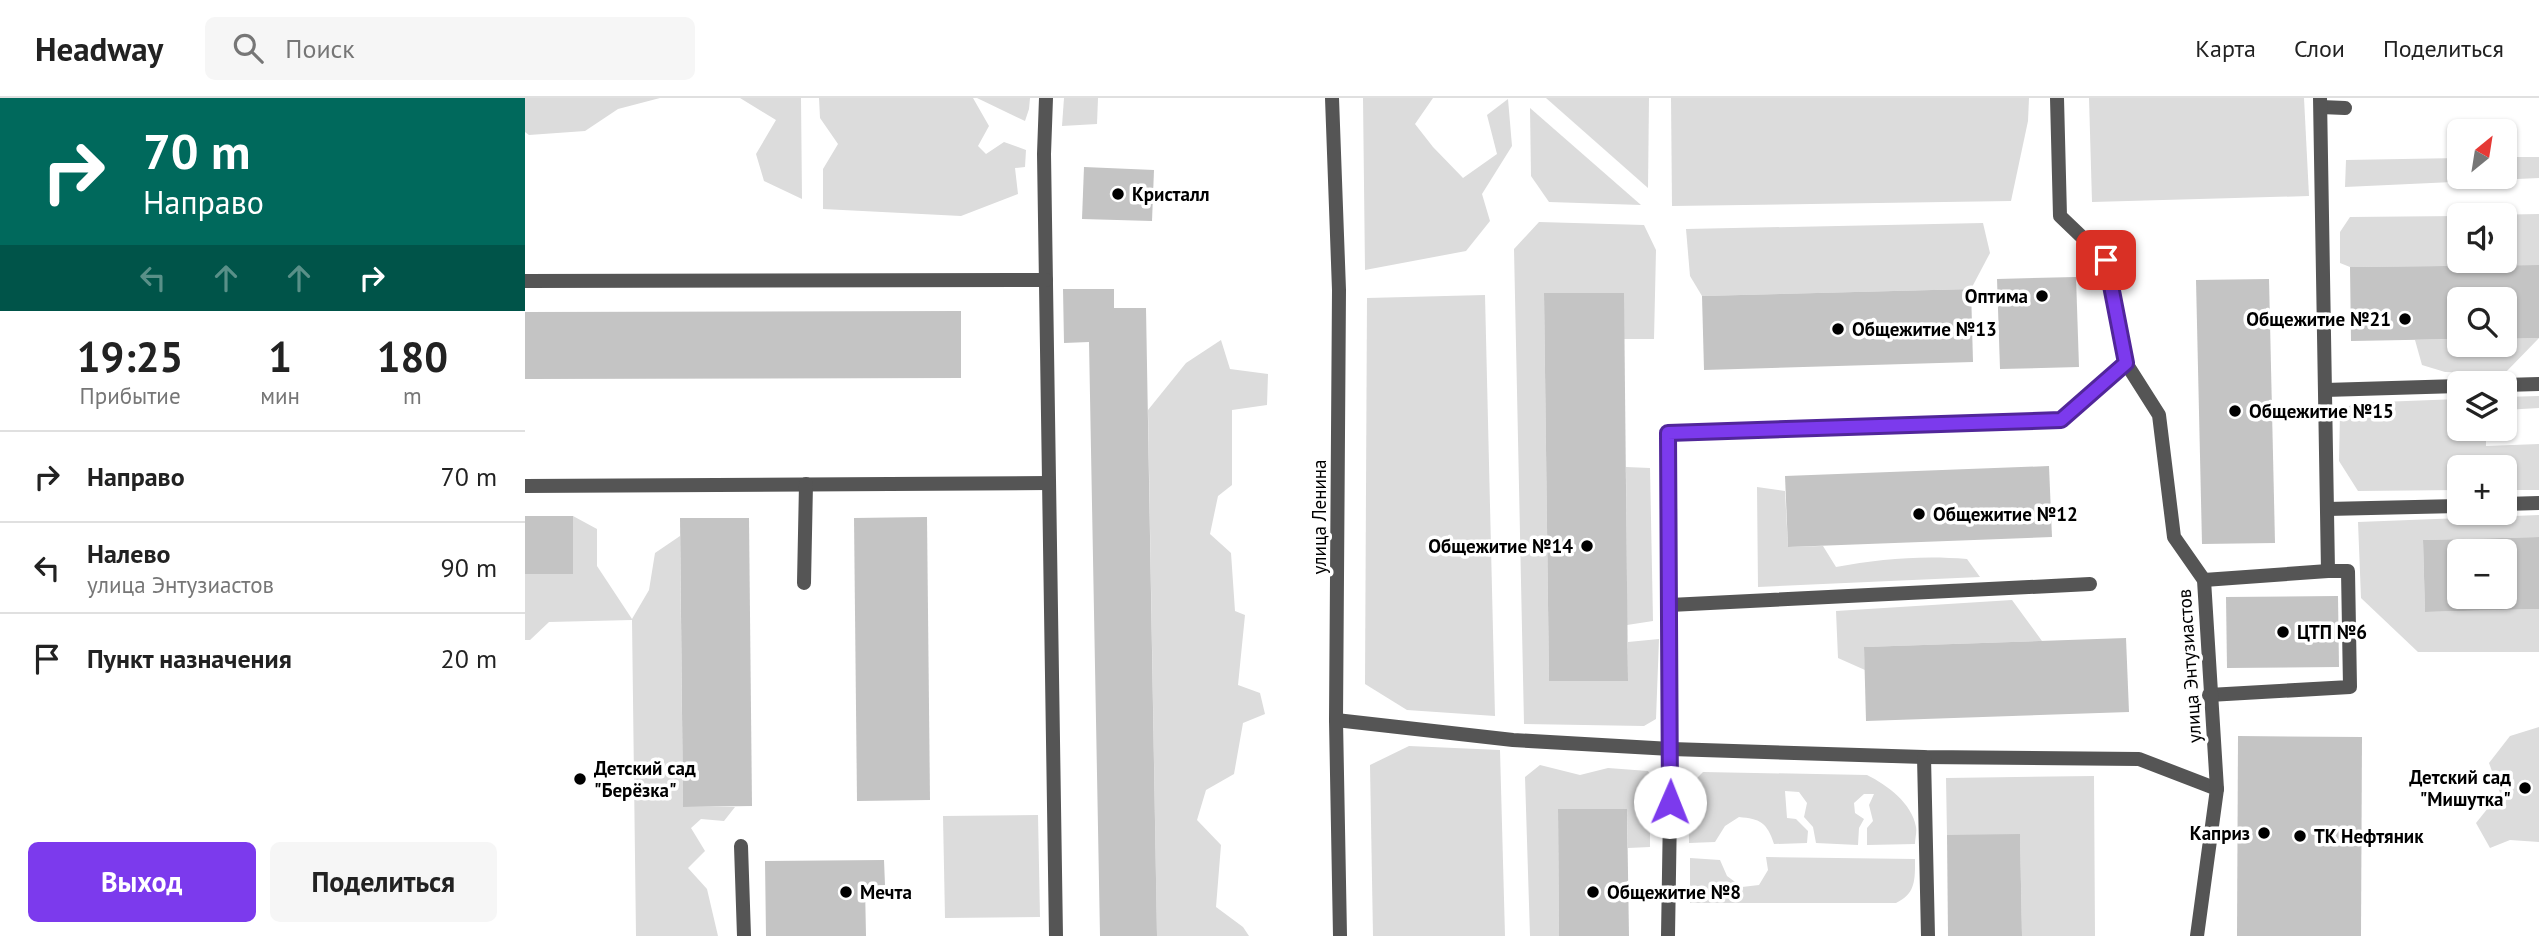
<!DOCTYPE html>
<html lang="ru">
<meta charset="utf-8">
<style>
body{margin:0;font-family:"PT Sans",sans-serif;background:#f6f6f6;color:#222;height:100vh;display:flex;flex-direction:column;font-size:26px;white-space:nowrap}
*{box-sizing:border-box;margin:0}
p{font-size:23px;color:#767676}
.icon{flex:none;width:38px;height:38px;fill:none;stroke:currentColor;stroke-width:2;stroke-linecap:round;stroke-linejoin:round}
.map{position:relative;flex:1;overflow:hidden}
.side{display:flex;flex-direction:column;background:#fff;width:525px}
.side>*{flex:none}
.top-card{background:#00695c;color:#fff;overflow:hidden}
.needle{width:46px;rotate:30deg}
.controls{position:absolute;left:1922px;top:21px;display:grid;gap:14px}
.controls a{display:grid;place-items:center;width:70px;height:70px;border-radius:10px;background:#fff;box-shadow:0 2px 5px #0004;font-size:35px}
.pin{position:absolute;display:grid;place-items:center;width:60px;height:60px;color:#fff;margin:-30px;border-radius:14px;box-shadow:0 4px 10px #0006}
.me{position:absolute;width:77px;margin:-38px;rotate:1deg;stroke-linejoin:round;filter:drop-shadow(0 0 5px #0008)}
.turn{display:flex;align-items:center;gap:24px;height:147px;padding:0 28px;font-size:32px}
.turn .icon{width:91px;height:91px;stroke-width:2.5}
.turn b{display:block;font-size:49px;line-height:60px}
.lanes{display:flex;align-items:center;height:66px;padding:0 28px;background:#0003;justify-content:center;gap:35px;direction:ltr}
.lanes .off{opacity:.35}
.eta{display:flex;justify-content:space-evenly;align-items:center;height:119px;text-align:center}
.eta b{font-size:42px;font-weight:700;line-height:49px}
.cta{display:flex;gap:14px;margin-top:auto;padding:14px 28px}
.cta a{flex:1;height:80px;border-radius:10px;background:#7c3aed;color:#fff;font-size:28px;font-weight:700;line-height:80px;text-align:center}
.cta a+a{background:#f6f6f6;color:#222}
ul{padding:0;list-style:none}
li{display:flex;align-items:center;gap:21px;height:91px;padding:0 28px;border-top:2px solid #e0e0e0}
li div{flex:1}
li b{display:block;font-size:26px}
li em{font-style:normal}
header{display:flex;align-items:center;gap:42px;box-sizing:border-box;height:98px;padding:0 35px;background:#fff;border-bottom:2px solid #e0e0e0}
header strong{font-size:33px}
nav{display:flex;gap:38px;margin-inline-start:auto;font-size:24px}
.search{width:490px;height:63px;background:#f6f6f6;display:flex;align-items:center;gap:18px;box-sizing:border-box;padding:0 24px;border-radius:10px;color:#767676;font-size:26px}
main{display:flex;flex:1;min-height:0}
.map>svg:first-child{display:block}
</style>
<header>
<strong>Headway</strong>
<div class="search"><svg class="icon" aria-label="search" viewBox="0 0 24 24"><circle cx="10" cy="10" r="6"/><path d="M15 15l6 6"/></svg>Поиск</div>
<nav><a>Карта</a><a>Слои</a><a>Поделиться</a></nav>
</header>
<main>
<section class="side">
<div class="top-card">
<div class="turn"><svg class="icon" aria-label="right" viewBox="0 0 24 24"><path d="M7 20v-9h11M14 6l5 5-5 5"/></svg><div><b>70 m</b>Направо</div></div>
<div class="lanes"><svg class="icon off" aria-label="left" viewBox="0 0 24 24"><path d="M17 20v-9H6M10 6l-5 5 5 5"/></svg><svg class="icon off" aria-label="ahead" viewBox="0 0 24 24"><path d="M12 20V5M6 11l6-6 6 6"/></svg><svg class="icon off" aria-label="ahead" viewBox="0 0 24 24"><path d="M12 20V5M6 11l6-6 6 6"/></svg><svg class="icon" aria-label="right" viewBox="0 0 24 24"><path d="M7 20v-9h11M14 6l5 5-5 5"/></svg></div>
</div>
<div class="eta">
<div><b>19:25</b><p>Прибытие</p></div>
<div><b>1</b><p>мин</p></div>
<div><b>180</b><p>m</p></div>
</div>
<ul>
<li><svg class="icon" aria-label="right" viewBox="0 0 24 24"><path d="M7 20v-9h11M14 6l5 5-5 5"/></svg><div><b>Направо</b></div><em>70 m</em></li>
<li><svg class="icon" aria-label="left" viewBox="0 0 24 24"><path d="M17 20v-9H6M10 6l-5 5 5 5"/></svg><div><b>Налево</b><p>улица Энтузиастов</p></div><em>90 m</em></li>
<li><svg class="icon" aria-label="arrive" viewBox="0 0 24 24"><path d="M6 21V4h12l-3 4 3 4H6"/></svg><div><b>Пункт назначения</b></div><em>20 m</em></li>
</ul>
<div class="cta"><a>Выход</a><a>Поделиться</a></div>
</section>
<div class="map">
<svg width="2014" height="838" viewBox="0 0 2014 838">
<rect width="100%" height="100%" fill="#fff"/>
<g fill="#dcdcdc">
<polygon points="0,0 135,0 93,11 60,33 4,37 0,34"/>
<polygon points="215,0 276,0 277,101 239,83 231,56 251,22"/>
<polygon points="294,0 448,0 464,28 453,48 461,56 479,44 501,52 500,69 490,70 493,96 436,118 298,111 298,71 313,46 295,20"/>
<polygon points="452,0 505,0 504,11 500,23"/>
<polygon points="539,0 573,0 572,26 537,28"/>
<polygon points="838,0 908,0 890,26 908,49 938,80 972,56 962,17 983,1 987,48 957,96 965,123 941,153 840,172"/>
<polygon points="1021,0 1124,0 1123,90"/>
<polygon points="1146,0 1504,0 1503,23 1486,103 1147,108"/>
<polygon points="1564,0 1779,0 1784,98 1567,104"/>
<polygon points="1005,10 1116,107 1024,104 1006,78"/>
<polygon points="1979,59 2014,59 2014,80 1820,89 1821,62 1934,60 1934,79 1979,79"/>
<polygon points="2014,116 2014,167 1825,169 1815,165 1815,134 1825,119 1934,118 1934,163 1979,163 1979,117 1958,117"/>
<polygon points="1014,124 1119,127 1131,152 1129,241 1099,241 1019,196 1024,583 1103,583 1103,544 1134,541 1131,621 1119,628 999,626 989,151"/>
<polygon points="1458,125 1465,155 1446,191 1177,198 1165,178 1161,131"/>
<polygon points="960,197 970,618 882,612 840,586 842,200"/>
<polygon points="2014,240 1979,276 1920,274 1897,267 1890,242 1934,241 1934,247 1979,247 1979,241"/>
<polygon points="696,242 705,271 743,276 742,307 707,312 707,387 693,398 685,436 706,455 710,513 720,517 713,587 735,595 740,616 718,625 709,676 681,692 672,722 696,747 691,809 718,829 724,838 632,838 623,312 661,265"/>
<polygon points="2014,298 2014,310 1979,312 1979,299"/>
<polygon points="1934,301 1934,331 1961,331 1961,348 2014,346 2014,392 1979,392 1979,369 1934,369 1934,392 1833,393 1814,363 1815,314 1829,305"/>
<polygon points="1101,369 1125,370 1128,523 1102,527"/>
<path d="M 1232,389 L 1260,393 L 1263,449 L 1298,448 L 1311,469 C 1354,461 1397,457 1442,461 L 1455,479 L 1233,489 Z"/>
<polygon points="2014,417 2014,439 1898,442 1900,514 2014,511 2014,554 1893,554 1836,500 1833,424"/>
<polygon points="48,418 72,431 72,468 107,521 124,492 130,455 155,438 158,709 210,709 199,723 176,721 166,730 180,753 163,770 182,791 193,838 111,838 107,522 24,524 5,542 0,542 0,476 48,476"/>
<polygon points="1487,502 1517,543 1339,549 1340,572 1313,560 1311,513"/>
<polygon points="2014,629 2014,744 1985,742 1965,750 1951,725 1975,695 1964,665 1985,638"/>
<polygon points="884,648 975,652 980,838 848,838 845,667"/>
<polygon points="1015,667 1055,677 1083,670 1123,673 1132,687 1125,701 1125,749 1103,750 1102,711 1033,711 1034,838 1005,838 1000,679"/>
<path d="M 1178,674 L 1342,677 C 1362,687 1387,705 1391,729 C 1392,734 1390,741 1390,746 L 1342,747 L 1342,730 L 1348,723 L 1344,707 L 1349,696 L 1339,696 L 1329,705 L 1330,715 L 1339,721 L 1334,730 L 1333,747 L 1291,745 L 1288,729 L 1279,719 L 1282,705 L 1274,694 L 1260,693 L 1262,720 L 1271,721 L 1283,733 L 1282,745 L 1249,746 C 1242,724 1235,721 1214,719 L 1200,728 L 1190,744 L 1164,745 L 1163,689 Z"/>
<polygon points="1569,678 1570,838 1497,838 1495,737 1422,737 1421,680"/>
<polygon points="513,717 515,819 420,820 418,718"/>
<path d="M 1241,759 L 1390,761 C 1390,781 1391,796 1371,805 L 1165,805 L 1165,760 L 1195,762 L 1202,778 L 1217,789 L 1234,787 L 1243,772 Z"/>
</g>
<g fill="#c4c4c4" fill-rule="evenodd">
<polygon points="559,69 629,72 627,123 557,121"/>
<polygon points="2014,167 2014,240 1979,241 1979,201 1934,201 1934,241 1826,243 1825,169"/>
<polygon points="1551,179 1554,269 1475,271 1472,181"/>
<polygon points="1744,181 1750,445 1677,446 1671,182"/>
<polygon points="538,191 589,191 589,210 621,210 632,838 575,838 564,244 539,245"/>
<polygon points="1446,191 1448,264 1179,272 1177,198"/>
<polygon points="1019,195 1099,195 1103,583 1024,583"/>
<polygon points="436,213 436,280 0,281 0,214"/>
<polygon points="1524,368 1527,439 1263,449 1260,378"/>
<rect x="0" y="418" width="48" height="58"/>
<polygon points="402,419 405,702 332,703 329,420"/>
<polygon points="155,420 224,420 227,708 158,709"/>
<path d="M 2014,439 L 2014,511 L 1900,514 L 1898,442 ZM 1934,453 L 1979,453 L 1979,499 L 1934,499 Z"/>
<polygon points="1813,498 1814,569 1702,570 1701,499"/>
<polygon points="1601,540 1604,614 1341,623 1339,549"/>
<polygon points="1713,638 1837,639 1836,838 1712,838"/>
<polygon points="1033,711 1102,711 1104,838 1034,838"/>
<polygon points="1495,736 1497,838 1423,838 1422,737"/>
<polygon points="359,762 360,787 340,788 341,838 241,838 240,763"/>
</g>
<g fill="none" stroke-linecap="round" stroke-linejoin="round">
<g stroke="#555" stroke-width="14">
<polyline points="521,0 519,56 531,838"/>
<polyline points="1796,9 1820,10"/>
<polyline points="0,183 521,182"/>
<polyline points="1979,287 2014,286"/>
<polyline points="1800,292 1934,288"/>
<polyline points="0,388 524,385"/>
<polyline points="1979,406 2014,405"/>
<polyline points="1802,411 1934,408"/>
<polyline points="1679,482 1803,473"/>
<polyline points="279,485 281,386"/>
<polyline points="1145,507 1565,486"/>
<polyline points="1684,597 1825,589 1823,473 1803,473 1795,0"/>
<polyline points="811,622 988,642 1146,651 1399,659 1614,661 1692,691"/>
<polyline points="1399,659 1403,838"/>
<polyline points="216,748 219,838"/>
<polyline points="1143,838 1146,651 1143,335 1536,322 1601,265"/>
</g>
<polyline stroke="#555" stroke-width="14" points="1532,0 1535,118 1581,162 1601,265 1634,317 1649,439 1679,482 1692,691 1672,838"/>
<polyline stroke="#555" stroke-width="14" points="807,0 814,192 811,622 815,838"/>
</g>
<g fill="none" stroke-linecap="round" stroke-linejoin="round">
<g stroke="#51269a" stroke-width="18">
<polyline id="route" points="1145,704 1143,335 1536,322 1601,265 1581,162"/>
</g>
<use href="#route" stroke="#7c3aed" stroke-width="12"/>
</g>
<g fill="#000" stroke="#fff" stroke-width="2.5">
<circle cx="593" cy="96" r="7"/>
<circle cx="1517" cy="198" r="7"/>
<circle cx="1880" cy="221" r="7"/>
<circle cx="1313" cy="231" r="7"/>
<circle cx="1710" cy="313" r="7"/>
<circle cx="1394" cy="416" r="7"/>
<circle cx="1062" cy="448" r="7"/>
<circle cx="1758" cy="534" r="7"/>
<circle cx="55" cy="681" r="7"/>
<circle cx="2000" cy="690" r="7"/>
<circle cx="1739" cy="735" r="7"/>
<circle cx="1775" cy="738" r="7"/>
<circle cx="321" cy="794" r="7"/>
<circle cx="1068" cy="794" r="7"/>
</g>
<g text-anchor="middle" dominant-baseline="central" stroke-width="7" stroke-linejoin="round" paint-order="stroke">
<g font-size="19" font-weight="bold" fill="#000" stroke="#fff" text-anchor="start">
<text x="607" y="96">Кристалл</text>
<text x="1503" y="198" text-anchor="end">Оптима</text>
<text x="1866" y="221" text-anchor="end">Общежитие №21</text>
<text x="1327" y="231">Общежитие №13</text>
<text x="1724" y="313">Общежитие №15</text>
<text x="1408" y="416">Общежитие №12</text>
<text x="1048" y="448" text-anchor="end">Общежитие №14</text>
<text x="1772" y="534">ЦТП №6</text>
<text x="69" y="670">Детский сад<tspan x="69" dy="22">"Берёзка"</tspan></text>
<text x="1986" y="679" text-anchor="end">Детский сад<tspan x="1986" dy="22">"Мишутка"</tspan></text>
<text x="1725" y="735" text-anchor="end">Каприз</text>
<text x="1789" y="738">ТК Нефтяник</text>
<text x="335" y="794">Мечта</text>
<text x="1082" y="794">Общежитие №8</text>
</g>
<g font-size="19" fill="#000" stroke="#fff">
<text transform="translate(794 419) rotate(-90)">улица Ленина</text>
<text transform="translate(1664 568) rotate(-94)">улица Энтузиастов</text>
</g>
</g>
</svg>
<div class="controls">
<a><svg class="needle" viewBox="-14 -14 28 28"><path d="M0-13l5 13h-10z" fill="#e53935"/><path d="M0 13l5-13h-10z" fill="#767676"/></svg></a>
<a><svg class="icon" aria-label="sound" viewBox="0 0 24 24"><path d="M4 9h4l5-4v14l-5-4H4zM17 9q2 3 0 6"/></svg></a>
<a><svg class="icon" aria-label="search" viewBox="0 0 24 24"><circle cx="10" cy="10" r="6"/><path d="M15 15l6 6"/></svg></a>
<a><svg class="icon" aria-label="layers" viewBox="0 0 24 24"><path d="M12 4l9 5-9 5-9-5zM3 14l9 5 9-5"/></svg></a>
<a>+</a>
<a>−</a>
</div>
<div class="pin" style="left:1581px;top:162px;background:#d93025"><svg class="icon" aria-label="arrive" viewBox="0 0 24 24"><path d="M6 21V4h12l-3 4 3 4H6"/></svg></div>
<svg class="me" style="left:1145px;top:704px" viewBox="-20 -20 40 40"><circle r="19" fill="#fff"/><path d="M0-13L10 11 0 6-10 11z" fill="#7c3aed"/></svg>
</div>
</main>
